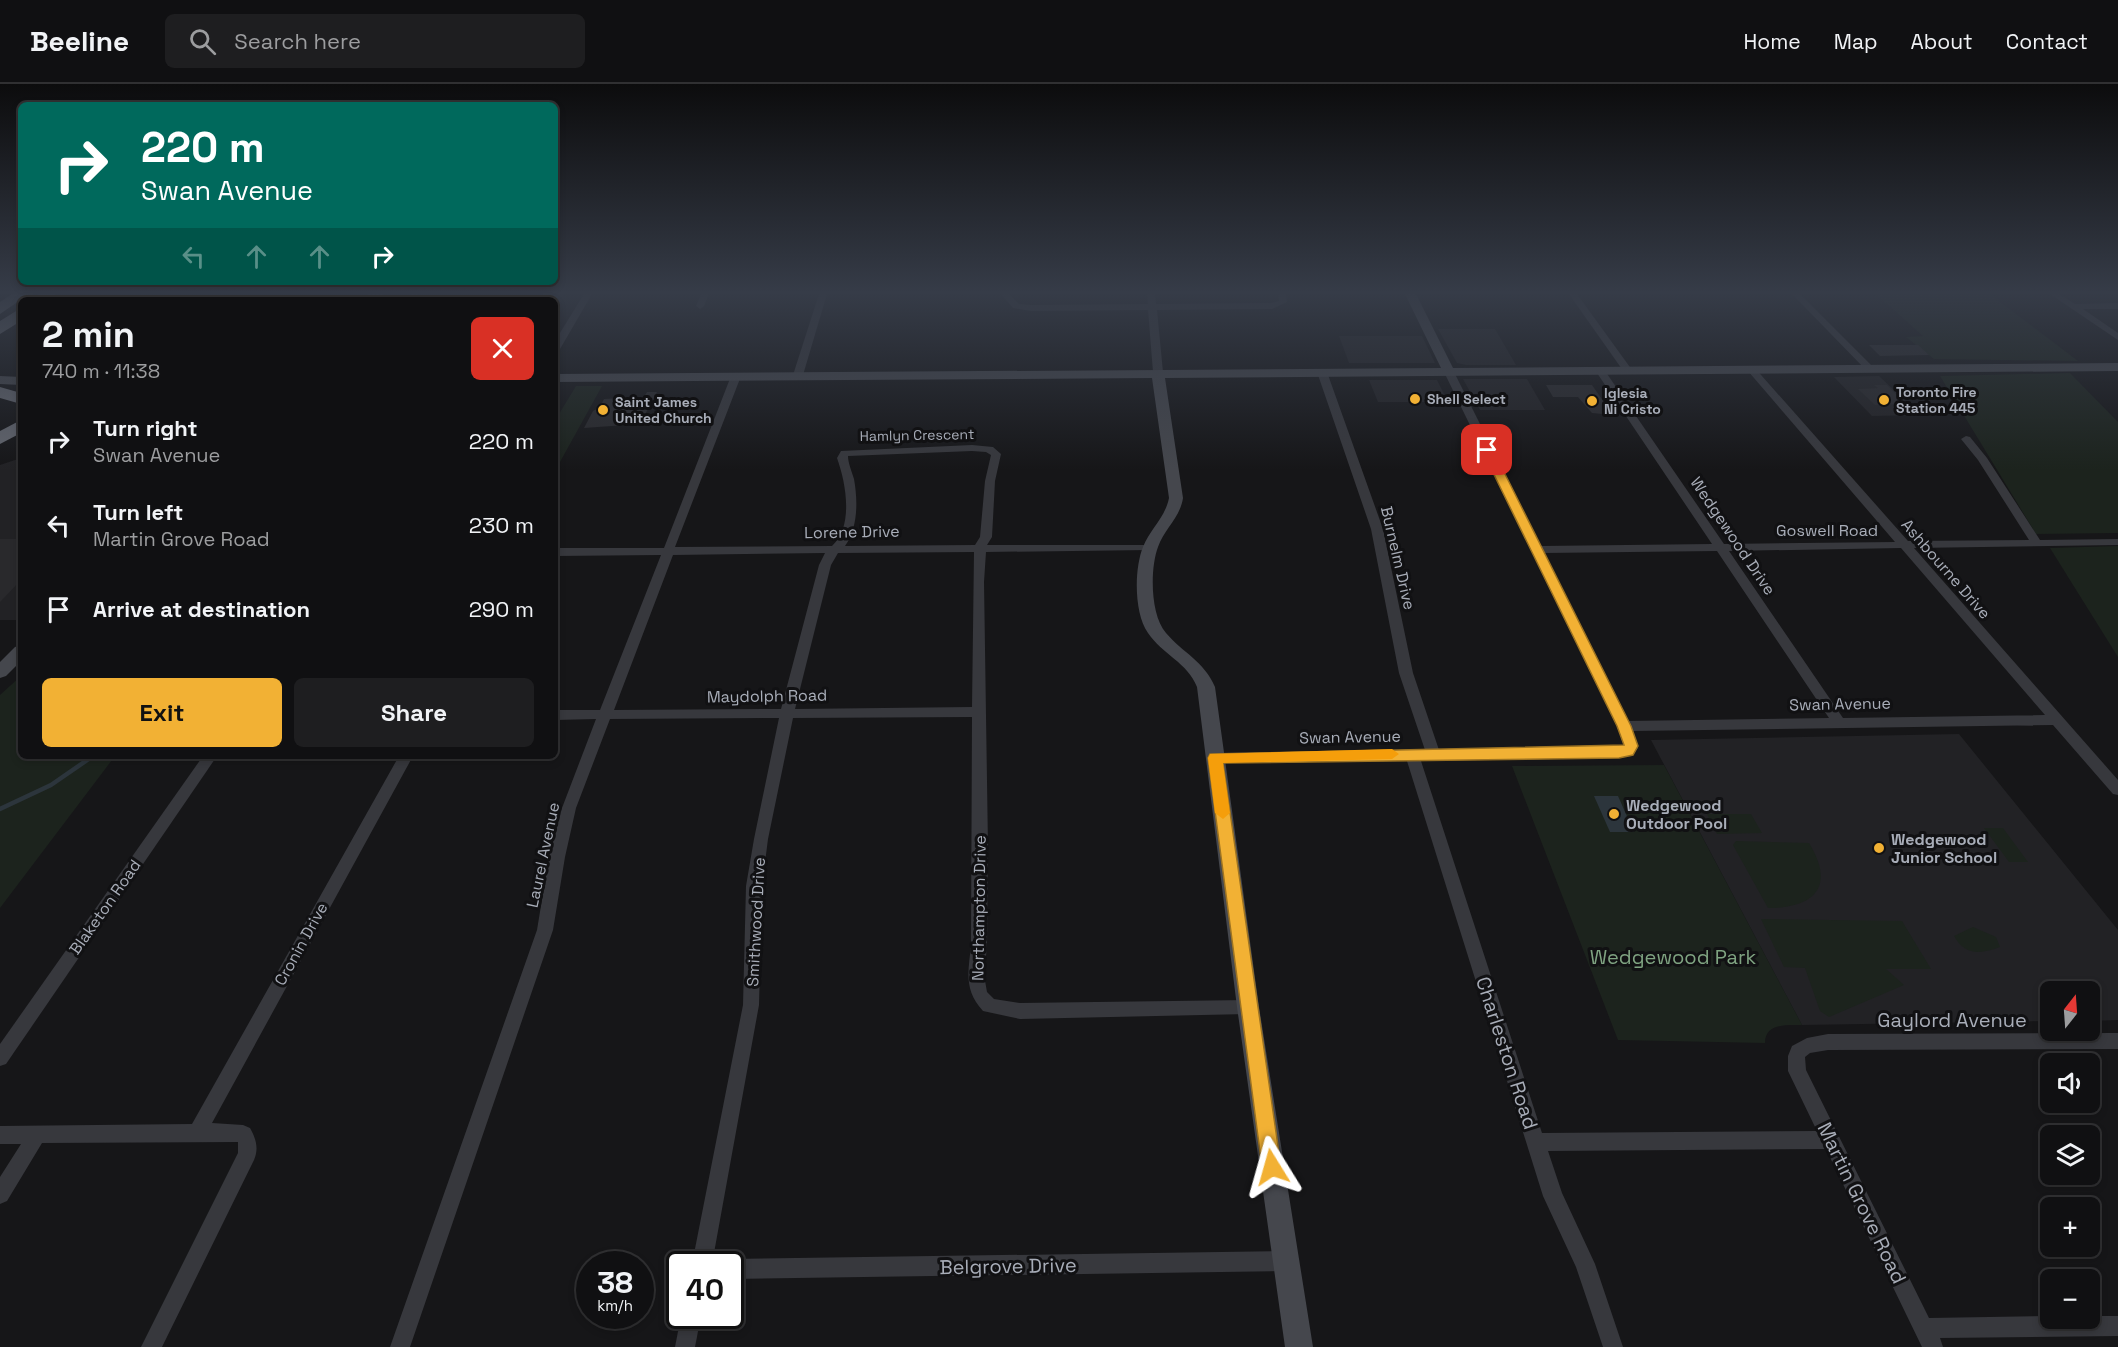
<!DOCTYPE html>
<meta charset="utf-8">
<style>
body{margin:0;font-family:"Space Grotesk",sans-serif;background:#1e1e20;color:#f1f3f6;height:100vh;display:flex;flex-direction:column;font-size:22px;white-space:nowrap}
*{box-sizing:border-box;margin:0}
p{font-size:20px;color:#9c9d9f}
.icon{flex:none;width:33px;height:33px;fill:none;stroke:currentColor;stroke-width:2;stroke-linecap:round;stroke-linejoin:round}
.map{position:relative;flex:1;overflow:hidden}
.side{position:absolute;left:18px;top:213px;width:540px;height:462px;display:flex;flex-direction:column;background:#101012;border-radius:9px;box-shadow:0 3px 9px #0003,0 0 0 2px #303032}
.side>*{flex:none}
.hud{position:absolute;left:18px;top:18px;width:540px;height:183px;border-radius:9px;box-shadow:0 3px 9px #0003,0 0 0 2px #303032;background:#00695c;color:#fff;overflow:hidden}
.needle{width:39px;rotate:17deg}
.tools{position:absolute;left:2040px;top:897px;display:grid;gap:12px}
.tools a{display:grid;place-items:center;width:60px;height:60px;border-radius:9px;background:#101012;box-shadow:0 3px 9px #0003,0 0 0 2px #303032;font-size:30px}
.speed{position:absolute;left:576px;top:1167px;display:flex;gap:12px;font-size:30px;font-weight:700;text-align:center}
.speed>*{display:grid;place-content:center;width:78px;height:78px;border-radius:50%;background:#101012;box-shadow:0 3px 9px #0003,0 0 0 2px #303032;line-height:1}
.speed small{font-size:15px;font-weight:400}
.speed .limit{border:3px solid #111;border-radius:9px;background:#fff;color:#111}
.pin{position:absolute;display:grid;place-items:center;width:51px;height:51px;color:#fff;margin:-26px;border-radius:12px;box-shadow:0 3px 9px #0006}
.me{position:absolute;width:66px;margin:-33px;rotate:352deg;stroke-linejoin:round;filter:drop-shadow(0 0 4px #0008)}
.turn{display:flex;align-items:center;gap:21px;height:126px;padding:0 24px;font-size:27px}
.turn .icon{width:78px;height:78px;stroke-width:2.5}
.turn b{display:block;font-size:42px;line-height:51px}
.lanes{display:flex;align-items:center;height:57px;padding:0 24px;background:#0003;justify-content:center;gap:30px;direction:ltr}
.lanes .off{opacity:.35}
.round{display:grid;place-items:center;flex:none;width:63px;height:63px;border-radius:9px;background:#1e1e20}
.summary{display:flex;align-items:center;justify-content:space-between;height:102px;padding:0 24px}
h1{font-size:36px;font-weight:700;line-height:45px}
.button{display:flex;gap:12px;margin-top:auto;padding:12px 24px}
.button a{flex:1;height:69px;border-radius:9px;background:#f2b134;color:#111;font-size:24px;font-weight:700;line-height:69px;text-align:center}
.button a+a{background:#1e1e20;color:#f1f3f6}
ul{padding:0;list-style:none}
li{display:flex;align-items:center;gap:18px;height:84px;padding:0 24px}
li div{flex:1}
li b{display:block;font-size:22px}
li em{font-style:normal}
header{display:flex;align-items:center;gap:36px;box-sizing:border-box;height:84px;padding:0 30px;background:#101012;border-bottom:2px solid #303032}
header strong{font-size:28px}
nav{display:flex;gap:33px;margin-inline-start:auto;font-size:21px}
.search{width:420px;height:54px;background:#1e1e20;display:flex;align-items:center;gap:15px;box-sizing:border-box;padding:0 21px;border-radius:9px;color:#9c9d9f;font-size:22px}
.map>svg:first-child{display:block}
</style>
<header>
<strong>Beeline</strong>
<div class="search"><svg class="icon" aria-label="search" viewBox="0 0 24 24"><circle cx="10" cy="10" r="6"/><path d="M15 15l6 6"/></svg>Search here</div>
<nav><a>Home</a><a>Map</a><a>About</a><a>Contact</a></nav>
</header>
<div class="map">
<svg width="2118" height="1263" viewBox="0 0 2118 1263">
<rect width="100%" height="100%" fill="#161618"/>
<g fill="#222225">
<polygon points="81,210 242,210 237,216 73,216"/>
<polygon points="1438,245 1495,245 1516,281 1466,281 1457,279"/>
<polygon points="1339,252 1422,252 1435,279 1349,279"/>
<polygon points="1879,292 1920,331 1872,332 1834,293"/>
<polygon points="1463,295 1527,295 1545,326 1480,326"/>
<polygon points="1369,296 1437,296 1448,318 1378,318"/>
<polygon points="21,374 21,536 0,536 0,381"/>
<polygon points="1959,650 2118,846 2118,936 2090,937 2090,908 2050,908 2050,937 1802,941 1651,656"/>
</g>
<g fill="#1c231d">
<polygon points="1876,210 1990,210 2078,277 1934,275 1906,253 1923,252"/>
<polygon points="2070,289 2118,338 2118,449 2036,450 1940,292"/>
<polygon points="576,302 602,302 555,387 555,331 559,330"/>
<polygon points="2118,462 2118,573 2050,464"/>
<polygon points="21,592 21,672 115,672 0,824 0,611"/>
<path d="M 1664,681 L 1802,941 C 1787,941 1765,939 1765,959 L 1618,956 L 1512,682 Z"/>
<polygon points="1707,730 1751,730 1762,749 1717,750"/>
<polygon points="1984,744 2003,744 2028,778 2009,778"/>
<path d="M 1736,757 L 1809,759 C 1836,803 1814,824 1768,824 L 1733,761 Z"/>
<polygon points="1761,835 1902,837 1931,885 1886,885 1904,901 1829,933 1820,927 1805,884 1784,883"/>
<path d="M 1973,843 L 1996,853 L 2000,863 C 1981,870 1965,872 1954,852 Z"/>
</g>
<polygon fill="#2c353c" points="1594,712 1618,712 1634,748 1610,748"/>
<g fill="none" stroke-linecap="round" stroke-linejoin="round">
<polyline stroke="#2c353c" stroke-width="4.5" points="0,725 51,701 93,672"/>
</g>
<g fill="#29292c">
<polygon points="1869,261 1918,261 1929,271 1880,272"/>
<polygon points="1546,301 1592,301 1613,331 1592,329 1578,313 1553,313"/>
<polygon points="1874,301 1887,301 1905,320 1875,321 1858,305 1878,304"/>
<polygon points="647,308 657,308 640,340 584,344 593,327 600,323 604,315 644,313"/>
<polygon points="0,455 21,455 21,496 0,518"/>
</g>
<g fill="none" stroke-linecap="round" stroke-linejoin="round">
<g fill="#37383d" fill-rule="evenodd">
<polygon points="410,210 418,210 423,216 414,216"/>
<polygon points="584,210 592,210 560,265 555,268 555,257"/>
<polygon points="701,210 709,210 704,222 700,225 696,222"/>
<polygon points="819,210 827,210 803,291 795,293 793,291"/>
<polygon points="1001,210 1009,210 1019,220 1031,221 1148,220 1147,210 1155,210 1156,220 1271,219 1279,217 1278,210 1286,210 1287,218 1272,225 1157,226 1163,288 1158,291 1153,288 1148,226 1031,227 1013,224"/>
<polygon points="1569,210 1577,210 1632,286 1630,288 1624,288"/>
<polygon points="1792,210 1800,210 1872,282 1872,286 1866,286"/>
<polygon points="2050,210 2059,210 2075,220 2118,219 2118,225 2083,225 2118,249 2118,256"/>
<path d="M 1600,283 L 1603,284 L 1724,460 L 1895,458 L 1748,287 L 1748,283 L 1754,283 L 1908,457 L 2029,456 L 1978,376 L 1961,355 L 1966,352 L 1970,353 L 1987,374 L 2040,456 L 2118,455 L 2118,461 L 1914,464 L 2118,696 L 2118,711 L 2113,710 L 2053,641 L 1632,647 L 1638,664 L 1631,672 L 1619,674 L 1421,677 L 1542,1049 L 1817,1047 L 1788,987 L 1788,972 L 1792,962 L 1807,954 L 1828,950 L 2118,949 L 2118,965 L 1828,966 L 1810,969 L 1805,973 L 1806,986 L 1929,1234 L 2050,1232 L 2050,1234 L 2090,1234 L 2090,1232 L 2118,1232 L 2118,1252 L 1940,1254 L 1943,1263 L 1922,1263 L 1826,1065 L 1548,1067 L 1562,1109 L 1595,1180 L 1623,1263 L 1603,1263 L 1576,1183 L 1543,1112 L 1407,677 L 1215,679 L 1210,678 L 1208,674 L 1210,670 L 1215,669 L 1425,666 L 1399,589 L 1371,445 L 1317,288 L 1322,285 L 1327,288 L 1383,445 L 1413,589 L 1439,666 L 1624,662 L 1617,642 L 1444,288 L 1449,285 L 1454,288 L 1541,462 L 1712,460 L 1595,286 ZM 1901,464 L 2045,631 L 1843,634 L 1729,467 ZM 1717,467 L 1829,634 L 1628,637 L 1544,469 Z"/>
<path d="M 736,289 L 741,292 L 675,463 L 832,462 C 854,442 846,399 837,374 L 841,367 L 972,361 L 993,363 L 1001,370 L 995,397 L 992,453 L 987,461 L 1154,461 L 1156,463 L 1154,465 L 1150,466 L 986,468 L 984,498 L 988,763 L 987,862 L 984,891 L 987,908 L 994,915 L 1020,919 L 1248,916 L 1254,918 L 1256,923 L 1254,928 L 1248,930 L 1020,935 L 983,927 C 964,906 968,889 971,862 L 972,633 L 793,634 L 768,755 L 762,802 L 759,921 L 712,1180 L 692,1180 L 743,921 L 746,802 L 754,755 L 779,634 L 610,635 L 576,724 L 565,773 L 553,846 L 410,1263 L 390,1263 L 537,846 L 549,773 L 562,724 L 596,635 L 555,636 L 555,626 L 600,626 L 661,471 L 555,472 L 555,464 L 664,464 L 731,292 ZM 972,367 L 986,368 L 991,371 L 985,397 L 980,453 L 975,461 L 845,462 C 858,444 858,417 854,395 C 852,388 848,379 848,372 ZM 974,468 L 972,623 L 795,625 L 831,481 L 838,469 ZM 825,469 L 819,481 L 781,625 L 614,626 L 673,471 Z"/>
<polygon points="203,672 217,672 6,980 0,982 0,960"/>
<path d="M 399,672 L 413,672 L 212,1039 L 243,1041 L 250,1044 C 256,1055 259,1064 254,1076 L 162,1263 L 141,1263 L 238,1069 L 238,1058 L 42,1059 L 7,1117 L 0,1120 L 0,1093 L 21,1060 L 0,1060 L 0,1042 L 192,1040 Z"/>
<polygon points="1285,1167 1292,1170 1295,1177 1292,1184 1285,1187 730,1195 730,1180 722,1180 730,1175"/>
<polygon points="681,1232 701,1232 695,1263 675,1263"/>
</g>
<g fill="#45474d" fill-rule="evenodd">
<polygon points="369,210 384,210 373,216 357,216"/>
<path d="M 1405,210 L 1416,210 L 1453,284 L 2118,279 L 2118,287 L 1165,294 L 1183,414 C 1180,434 1164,445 1158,463 C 1150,484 1150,531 1166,549 C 1183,569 1204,577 1215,603 L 1259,923 L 1313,1263 L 1285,1263 L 1237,923 L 1197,603 C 1188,579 1162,570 1148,549 C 1134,529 1134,485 1143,463 C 1150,445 1165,434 1169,414 L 1152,294 L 555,298 L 555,290 L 1441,284 Z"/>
<polygon points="0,292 21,293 21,301 0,300"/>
<polygon points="21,561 21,577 6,592 0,594 0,578 15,563"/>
</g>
<g fill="#63666e" fill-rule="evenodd">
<polygon points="12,210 29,210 0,230 0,218"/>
<polygon points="38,210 55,210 49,216 31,216"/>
<polygon points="21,224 21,237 0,250 0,237"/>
<polygon points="0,303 21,309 21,320 0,314"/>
<polygon points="21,336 21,349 0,360 0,347"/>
</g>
</g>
<linearGradient id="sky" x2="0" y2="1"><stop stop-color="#0c0c0d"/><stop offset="0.54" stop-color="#363c48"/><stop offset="1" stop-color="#363c48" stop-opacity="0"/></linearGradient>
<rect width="2118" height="386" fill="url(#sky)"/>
<polygon fill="#f2b134" stroke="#9d7322" stroke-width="1.5" points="1487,363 1493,366 1631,642 1638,662 1633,671 1619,674 1223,679 1281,1083 1278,1090 1272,1093 1265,1090 1262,1083 1208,674 1210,670 1624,661 1617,642 1482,366"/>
<polygon fill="#f59e0b" points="1392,665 1399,670 1392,675 1223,679 1230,729 1223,735 1215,729 1208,674 1210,670"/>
<g fill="#f2b134" stroke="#111113" stroke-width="2">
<circle cx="1415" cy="315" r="6"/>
<circle cx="1884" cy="316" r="6"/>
<circle cx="1592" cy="317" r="6"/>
<circle cx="603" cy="326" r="6"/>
<circle cx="1614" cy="730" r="6"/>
<circle cx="1879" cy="764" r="6"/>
</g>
<g text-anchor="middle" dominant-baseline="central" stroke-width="6" stroke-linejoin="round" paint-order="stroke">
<g font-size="14" font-weight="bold" fill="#a8adb8" stroke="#111113" text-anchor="start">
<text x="1896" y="308">Toronto Fire<tspan x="1896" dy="16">Station 445</tspan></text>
<text x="1604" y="309">Iglesia<tspan x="1604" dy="16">Ni Cristo</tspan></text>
<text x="1427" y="315">Shell Select</text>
<text x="615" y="318">Saint James<tspan x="615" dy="16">United Church</tspan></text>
</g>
<g font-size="14" fill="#a8adb8" stroke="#111113">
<text transform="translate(917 351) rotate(-1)">Hamlyn Crescent</text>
</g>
<g font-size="16" fill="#a8adb8" stroke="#111113">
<text x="1827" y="446">Goswell Road</text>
<text transform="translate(852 448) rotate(-1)">Lorene Drive</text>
<text transform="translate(1733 452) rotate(56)">Wedgewood Drive</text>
<text transform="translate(1398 474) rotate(77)">Burnelm Drive</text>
<text transform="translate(1946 485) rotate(49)">Ashbourne Drive</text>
<text transform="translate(767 612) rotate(-1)">Maydolph Road</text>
<text transform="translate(1840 620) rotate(-1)">Swan Avenue</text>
<text transform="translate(1350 653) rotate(-1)">Swan Avenue</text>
<text transform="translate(543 771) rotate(-78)">Laurel Avenue</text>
<text transform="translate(105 823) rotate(-55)">Blaketon Road</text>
<text transform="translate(979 824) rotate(-89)">Northampton Drive</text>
<text transform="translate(756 838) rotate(-87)">Smithwood Drive</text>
<text transform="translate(301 860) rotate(-61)">Cronin Drive</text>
</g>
<g font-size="16" font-weight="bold" fill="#a8adb8" stroke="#111113" text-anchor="start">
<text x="1626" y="721">Wedgewood<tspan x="1626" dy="18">Outdoor Pool</tspan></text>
<text x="1891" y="755">Wedgewood<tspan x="1891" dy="18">Junior School</tspan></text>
</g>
<g font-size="20" fill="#7fa381" stroke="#111113">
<text x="1673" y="873">Wedgewood Park</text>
</g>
<g font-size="20" fill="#a8adb8" stroke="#111113">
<text x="1952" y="936">Gaylord Avenue</text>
<text transform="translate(1507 969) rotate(72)">Charleston Road</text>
<text transform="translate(1862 1119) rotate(64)">Martin Grove Road</text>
<text transform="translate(1008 1182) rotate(-1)">Belgrove Drive</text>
</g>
</g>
</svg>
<div class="tools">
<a><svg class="needle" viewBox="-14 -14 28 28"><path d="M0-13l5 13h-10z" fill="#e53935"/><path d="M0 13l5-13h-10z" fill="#9c9d9f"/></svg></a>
<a><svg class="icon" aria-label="sound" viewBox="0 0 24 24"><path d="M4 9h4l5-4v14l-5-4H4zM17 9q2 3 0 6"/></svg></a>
<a><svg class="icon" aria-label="layers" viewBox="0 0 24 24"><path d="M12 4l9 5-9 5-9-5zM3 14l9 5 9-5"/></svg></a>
<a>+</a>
<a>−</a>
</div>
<div class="speed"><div>38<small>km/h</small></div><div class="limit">40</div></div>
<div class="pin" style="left:1487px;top:366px;background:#d93025"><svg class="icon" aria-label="arrive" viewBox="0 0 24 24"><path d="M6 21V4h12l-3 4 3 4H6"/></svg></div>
<svg class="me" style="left:1272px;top:1083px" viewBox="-20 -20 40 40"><path d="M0-17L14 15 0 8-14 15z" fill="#f2b134" stroke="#fff" stroke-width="4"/></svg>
<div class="hud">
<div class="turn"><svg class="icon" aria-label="right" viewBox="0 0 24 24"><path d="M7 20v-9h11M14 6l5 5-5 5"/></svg><div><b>220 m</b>Swan Avenue</div></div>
<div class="lanes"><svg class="icon off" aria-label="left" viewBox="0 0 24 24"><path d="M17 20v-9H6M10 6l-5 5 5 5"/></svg><svg class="icon off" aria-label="ahead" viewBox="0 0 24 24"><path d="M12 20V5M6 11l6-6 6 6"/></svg><svg class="icon off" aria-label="ahead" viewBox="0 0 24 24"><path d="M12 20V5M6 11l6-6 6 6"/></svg><svg class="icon" aria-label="right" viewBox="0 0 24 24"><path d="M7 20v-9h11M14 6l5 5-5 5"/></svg></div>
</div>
<section class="side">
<div class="summary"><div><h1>2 min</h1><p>740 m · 11:38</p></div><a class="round" style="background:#d93025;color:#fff"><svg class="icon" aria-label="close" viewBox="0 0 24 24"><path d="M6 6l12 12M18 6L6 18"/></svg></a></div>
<ul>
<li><svg class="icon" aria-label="right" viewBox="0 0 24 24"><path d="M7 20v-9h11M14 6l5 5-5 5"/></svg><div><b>Turn right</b><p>Swan Avenue</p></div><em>220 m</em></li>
<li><svg class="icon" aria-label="left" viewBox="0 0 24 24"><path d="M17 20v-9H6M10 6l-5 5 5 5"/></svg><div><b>Turn left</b><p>Martin Grove Road</p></div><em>230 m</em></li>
<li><svg class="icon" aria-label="arrive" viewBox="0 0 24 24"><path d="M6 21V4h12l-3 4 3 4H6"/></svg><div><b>Arrive at destination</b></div><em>290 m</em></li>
</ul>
<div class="button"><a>Exit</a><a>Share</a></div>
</section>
</div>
